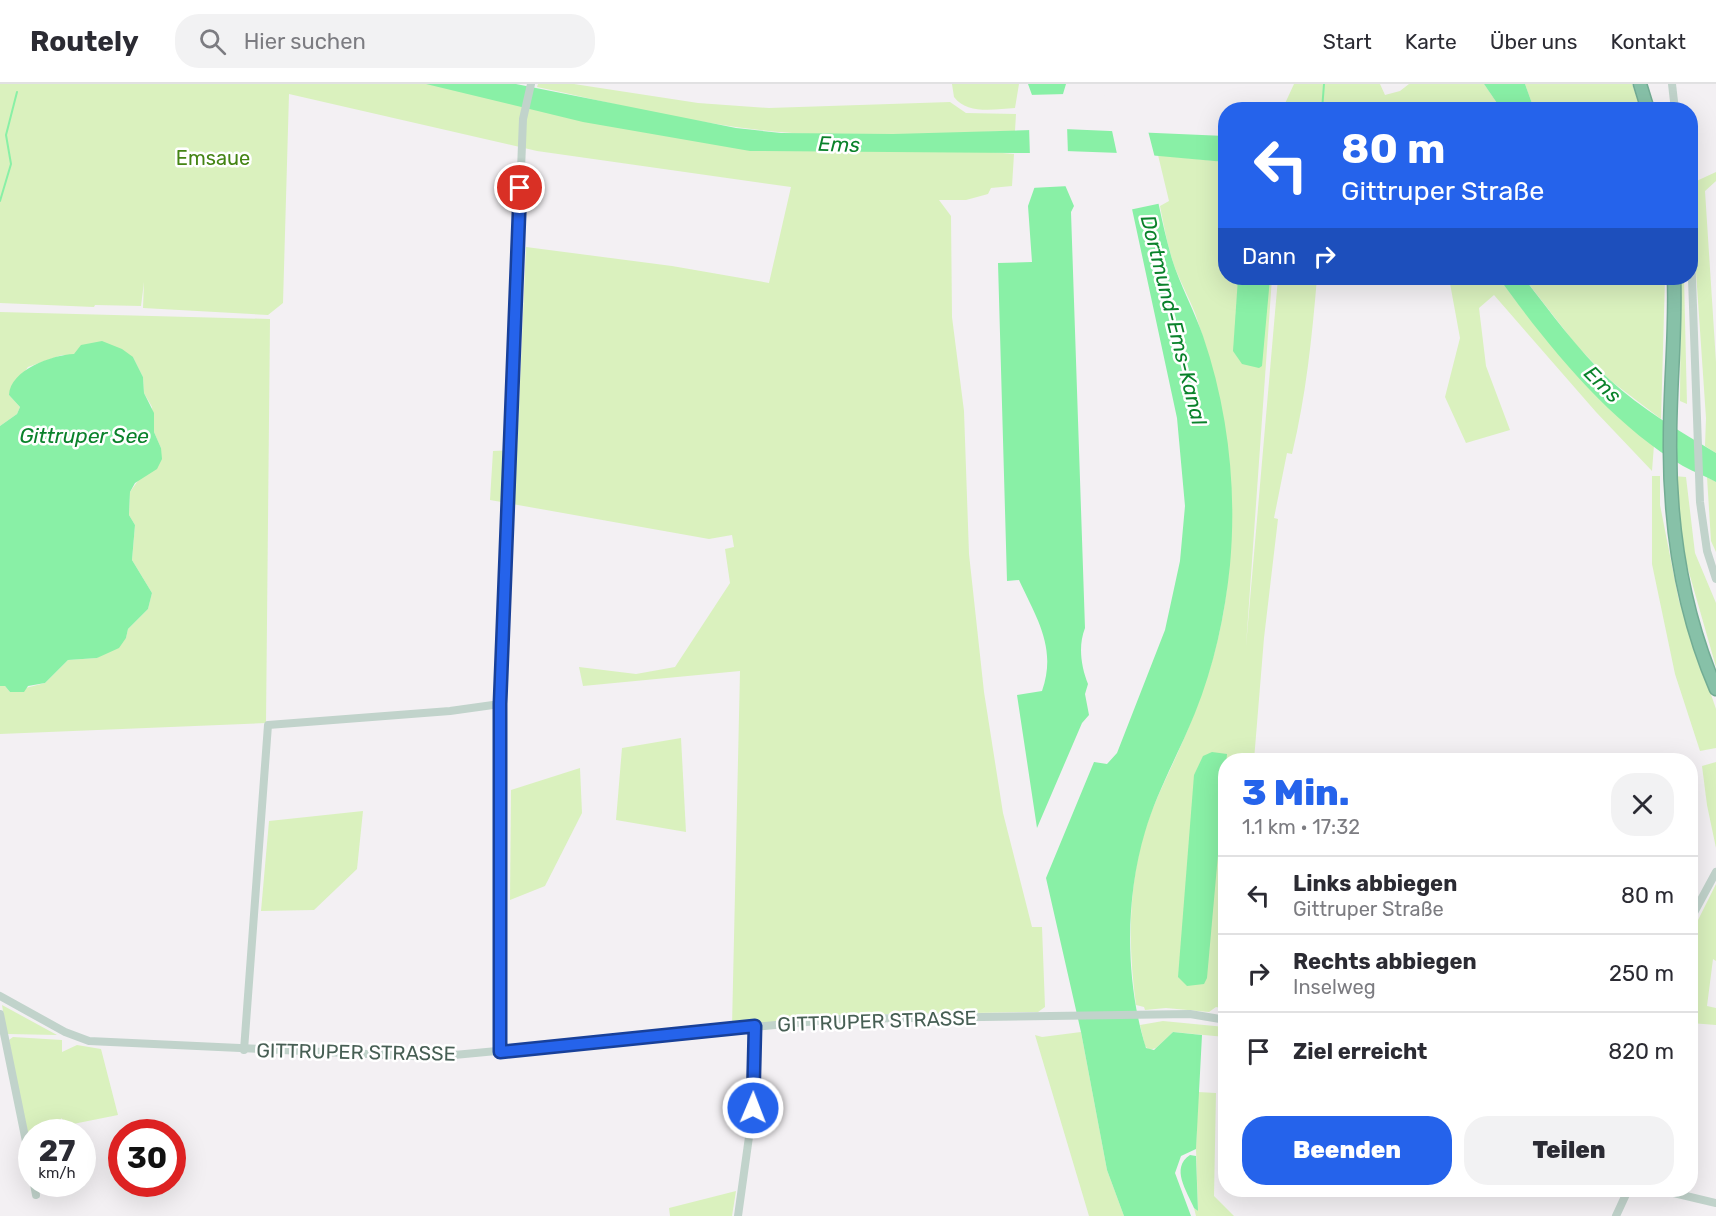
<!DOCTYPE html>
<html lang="de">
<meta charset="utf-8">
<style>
body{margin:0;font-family:Rubik,sans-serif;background:#f2f2f3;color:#2b2b33;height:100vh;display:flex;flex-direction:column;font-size:22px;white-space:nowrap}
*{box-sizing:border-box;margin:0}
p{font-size:20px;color:#7c7c81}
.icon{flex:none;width:33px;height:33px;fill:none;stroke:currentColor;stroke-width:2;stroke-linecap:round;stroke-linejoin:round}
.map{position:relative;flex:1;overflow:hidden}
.drawer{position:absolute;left:1218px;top:669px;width:480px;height:444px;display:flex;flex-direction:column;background:#fff;border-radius:24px;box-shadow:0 6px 24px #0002}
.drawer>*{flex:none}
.banner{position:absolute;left:1218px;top:18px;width:480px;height:183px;border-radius:24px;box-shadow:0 6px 24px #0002;background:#2563eb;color:#fff;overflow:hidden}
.speed{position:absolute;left:18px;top:1035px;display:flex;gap:12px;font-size:30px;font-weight:700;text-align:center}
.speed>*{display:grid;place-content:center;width:78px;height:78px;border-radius:50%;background:#fff;box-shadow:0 6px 24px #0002;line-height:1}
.speed small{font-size:15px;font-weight:400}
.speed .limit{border:9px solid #d22;background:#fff;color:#111}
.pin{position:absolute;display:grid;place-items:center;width:51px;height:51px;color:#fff;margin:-26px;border:3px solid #fff;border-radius:50%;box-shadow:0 2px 6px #0007}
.me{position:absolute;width:66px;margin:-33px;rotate:1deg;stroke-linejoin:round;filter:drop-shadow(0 0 4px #0008)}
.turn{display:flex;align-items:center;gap:21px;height:126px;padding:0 24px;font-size:27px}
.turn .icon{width:78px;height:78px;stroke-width:2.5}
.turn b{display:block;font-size:42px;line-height:51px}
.then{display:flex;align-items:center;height:57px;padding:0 24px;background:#0003;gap:12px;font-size:22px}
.round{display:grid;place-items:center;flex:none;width:63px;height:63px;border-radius:24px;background:#f2f2f3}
.summary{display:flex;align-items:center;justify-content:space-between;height:102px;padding:0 24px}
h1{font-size:36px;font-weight:800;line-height:45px;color:#2563eb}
.primary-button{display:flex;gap:12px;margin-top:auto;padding:12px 24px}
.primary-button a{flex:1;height:69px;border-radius:24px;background:#2563eb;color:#fff;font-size:24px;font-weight:800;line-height:69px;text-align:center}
.primary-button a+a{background:#f2f2f3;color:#2b2b33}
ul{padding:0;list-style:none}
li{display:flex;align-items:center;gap:18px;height:78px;padding:0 24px;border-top:2px solid #e1e1e2}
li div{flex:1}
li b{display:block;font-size:22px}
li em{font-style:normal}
header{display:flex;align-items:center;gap:36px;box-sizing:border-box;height:84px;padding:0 30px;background:#fff;border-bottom:2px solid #e1e1e2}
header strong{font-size:28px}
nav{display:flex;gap:33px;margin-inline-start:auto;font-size:21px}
.search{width:420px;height:54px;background:#f2f2f3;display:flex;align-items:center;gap:15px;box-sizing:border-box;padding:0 21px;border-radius:24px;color:#7c7c81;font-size:22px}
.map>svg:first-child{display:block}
</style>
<header>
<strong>Routely</strong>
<div class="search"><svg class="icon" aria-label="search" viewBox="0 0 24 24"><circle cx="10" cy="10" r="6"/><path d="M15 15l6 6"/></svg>Hier suchen</div>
<nav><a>Start</a><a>Karte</a><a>Über uns</a><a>Kontakt</a></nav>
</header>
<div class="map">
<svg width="1716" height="1132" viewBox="0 0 1716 1132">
<rect width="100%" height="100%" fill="#f3f0f3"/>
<g fill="#daf1be">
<polygon points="0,0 466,0 622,36 1014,70 1012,102 991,104 988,110 966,116 939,116 951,132 952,233 964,327 969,470 984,608 1003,729 1032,843 1042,843 1045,923 1038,928 841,931 732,943 740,587 583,602 579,583 636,590 675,583 730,499 725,465 734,463 732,451 709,455 490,416 493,367 517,366 526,163 672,182 769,199 791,103 537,67 289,10 283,219 268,231 143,224 144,198 141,222 95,221 94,223 0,219"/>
<path d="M 538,0 L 574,0 L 698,19 L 769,24 L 950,18 L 966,29 L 1016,30 L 1015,47 C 937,49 857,55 779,48 C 698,41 617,20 537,3 Z"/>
<path d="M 952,0 L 1019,0 L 1015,24 C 996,25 967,31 954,13 Z"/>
<polygon points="1294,0 1380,0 1385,11 1400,7 1409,0 1484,0 1501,25 1282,26"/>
<polygon points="1525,0 1632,0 1641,25 1534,25"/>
<path d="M 1158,71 L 1225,78 L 1226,194 L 1272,194 L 1246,562 L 1278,194 L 1317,194 C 1312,253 1306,312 1292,370 L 1287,369 L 1274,434 L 1278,435 L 1264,554 L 1254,676 L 1226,676 L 1225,925 L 1216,923 L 1209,928 L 1166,924 L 1145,926 L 1144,923 L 1136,921 C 1128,863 1128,802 1145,746 C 1154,718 1167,693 1179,666 C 1201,617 1219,565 1226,511 C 1239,415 1227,321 1195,229 C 1189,214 1181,199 1175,184 C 1168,164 1164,143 1160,122 L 1169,117 Z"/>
<polygon points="1716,88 1716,97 1705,107 1716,278 1716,369 1705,362 1706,334 1690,100"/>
<path d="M 1449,194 L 1499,194 C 1544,256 1595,311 1654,361 L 1652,387 L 1596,328 L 1494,211 L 1479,224 L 1486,282 L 1510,346 L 1466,359 L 1445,313 L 1460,254 Z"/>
<polygon points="1524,194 1665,194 1661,335 1611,297 1577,262"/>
<polygon points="1681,194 1684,194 1687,320 1680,317"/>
<polygon points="0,228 270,235 266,639 0,650 0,602 5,602 10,608 45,599 68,576 97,574 126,554 128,545 148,525 152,509 132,476 135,441 129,431 130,408 161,364 154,348 152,323 144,309 143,293 133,273 62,271 28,283 9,311 20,323 17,330 0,342"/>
<polygon points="1652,392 1660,392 1660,421 1679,517 1716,625 1716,664 1700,667 1675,590 1652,480"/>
<polygon points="1673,392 1686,393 1695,469 1716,519 1716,583 1684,471"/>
<polygon points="1707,393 1716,398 1716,468 1711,457"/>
<polygon points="681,654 686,748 616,736 622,664"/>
<polygon points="1716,678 1716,764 1707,721 1702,682"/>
<polygon points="580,684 582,729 545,802 510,816 511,706"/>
<polygon points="363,727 357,785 314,826 261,827 269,737"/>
<polygon points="1716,800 1716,877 1713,875 1707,922 1716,924 1716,941 1691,939 1691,850"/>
<polygon points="2,921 57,951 7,950"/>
<polygon points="1163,937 1225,943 1225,953 1173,948 1156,964 1149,966 1145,962 1140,941"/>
<polygon points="1081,948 1107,1086 1124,1132 1089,1132 1035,951 1042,953"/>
<polygon points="13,953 62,956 62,968 77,961 101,965 118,1031 68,1041 61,1034 59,1048 32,1048 31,1075 9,956"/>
<polygon points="1198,1008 1216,1009 1214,1112 1234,1132 1196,1132 1194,1124 1198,1127 1196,1065"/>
<polygon points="736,1107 732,1132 670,1132 669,1124"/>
</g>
<g fill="#89f0a6">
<path d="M 426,0 L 516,0 L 736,44 L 781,49 L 893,50 L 1032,46 L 1032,11 L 1028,0 L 1066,0 L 1063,10 L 1064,45 L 1225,52 L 1225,78 L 1148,71 C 1156,105 1162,141 1172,175 C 1180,201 1194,226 1203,252 C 1228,325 1237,404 1230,481 C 1225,531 1214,582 1195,629 C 1179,669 1157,707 1145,748 C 1125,815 1125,897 1146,964 L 1154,966 L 1173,948 L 1202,951 L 1196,1065 L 1181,1072 L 1175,1089 L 1191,1132 L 1124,1132 L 1107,1086 L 1081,948 L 1046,794 L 1094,678 L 1107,680 L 1117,669 L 1165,546 L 1180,477 L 1185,422 L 1177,334 L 1120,69 L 1065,67 L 1065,101 L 1074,122 L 1071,128 L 1085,544 C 1078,562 1081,582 1088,600 L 1085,610 L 1089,631 L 1082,639 L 1037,744 L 1017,611 L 1042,607 C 1057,564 1037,535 1019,496 L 1007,497 L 998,179 L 1032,178 L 1028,122 L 1035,102 L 1033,69 L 750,67 L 583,38 Z"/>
<polygon points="1484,0 1525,0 1534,25 1501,25"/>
<polygon points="1238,194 1270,194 1262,282 1259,284 1242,280 1233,267"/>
<path d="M 1499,194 L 1524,194 C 1551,229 1577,265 1610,296 C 1641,325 1680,347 1716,369 L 1716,398 C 1705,392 1694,388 1683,382 C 1612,341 1546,260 1499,194 Z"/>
<path d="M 102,257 L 122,265 L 133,273 L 143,293 L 144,309 L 154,329 L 154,348 L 161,364 L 162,375 L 157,385 L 135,399 L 130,408 L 129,431 L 135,441 L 132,476 L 152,509 L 148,525 L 128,545 L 126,554 L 119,564 L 97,574 L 68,576 L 45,599 L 28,602 L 24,608 L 10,608 L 5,602 L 0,602 L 0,342 L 17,330 L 20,323 L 9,311 C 10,286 52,271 74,270 L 81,261 Z"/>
<polygon points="1212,668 1227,670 1207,894 1204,900 1187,902 1178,893 1194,691 1203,672"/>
<path d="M 1190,1071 L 1196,1072 L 1198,1127 L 1194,1124 C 1187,1107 1170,1084 1190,1071 Z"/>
</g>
<g fill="#f3f0f3">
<polygon points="1102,0 1136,0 1155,74 1152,74 1162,119 1129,126"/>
<polygon points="1066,10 1069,102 1031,104 1028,11"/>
</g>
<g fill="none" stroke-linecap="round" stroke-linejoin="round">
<g stroke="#89f0a6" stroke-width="2">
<polyline points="1322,26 1324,0"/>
<polyline points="0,117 11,80 6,51 17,8"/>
</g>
<g stroke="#72ac94" stroke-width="15">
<g id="highway">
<polyline points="1640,0 1648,26"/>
<path d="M 1674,194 C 1676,247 1670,300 1670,354 C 1669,439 1682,526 1716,605"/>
</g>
</g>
<g stroke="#c1d3cb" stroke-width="8">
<polyline points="1672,0 1675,26"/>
<polyline points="1690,139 1700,418 1707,467 1716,495"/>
<polyline points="1690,836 1716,788"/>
<polyline points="0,912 65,948 89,957 433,973 839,935 1190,930 1226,936"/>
<polyline points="0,930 32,1087"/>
<polyline points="244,966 268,641 450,627 500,620"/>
<polyline points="500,968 500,620 523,35 531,0"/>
<polyline points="34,1100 36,1111"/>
<polyline points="1661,1106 1716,1119"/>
<polyline points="738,1132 753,1024 755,942"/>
<polyline points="1616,1132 1628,1106"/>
</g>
<use href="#highway" stroke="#87c1a8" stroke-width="12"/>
</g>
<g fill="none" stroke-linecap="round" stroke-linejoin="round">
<g stroke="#184099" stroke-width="15">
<polyline id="route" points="520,104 500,620 500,968 755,942 753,1024"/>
</g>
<use href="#route" stroke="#2563eb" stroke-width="10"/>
</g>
<g text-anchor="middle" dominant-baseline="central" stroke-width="5" stroke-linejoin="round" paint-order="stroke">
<g font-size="20" fill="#448414" stroke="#fff">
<text x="213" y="74">Emsaue</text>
</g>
<g font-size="20" fill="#475f54" stroke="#fff">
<text transform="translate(877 937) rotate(-2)">GITTRUPER STRASSE</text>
<text transform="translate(356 968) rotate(1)">GITTRUPER STRASSE</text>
</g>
<g font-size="21" font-style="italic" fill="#0a822b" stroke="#fff">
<text transform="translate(839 60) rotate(2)">Ems</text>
<text transform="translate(1174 236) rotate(76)">Dortmund-Ems-Kanal</text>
<text transform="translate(1603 300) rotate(45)">Ems</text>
<text x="84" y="351">Gittruper See</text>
</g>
</g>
</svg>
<div class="speed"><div>27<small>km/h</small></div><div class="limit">30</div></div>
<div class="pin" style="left:520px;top:104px;background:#d93025"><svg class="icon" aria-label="arrive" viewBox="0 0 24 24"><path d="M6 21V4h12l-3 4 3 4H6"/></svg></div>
<svg class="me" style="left:753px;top:1024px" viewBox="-20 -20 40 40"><circle r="17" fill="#2563eb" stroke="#fff" stroke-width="3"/><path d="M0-11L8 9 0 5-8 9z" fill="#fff"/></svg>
<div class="banner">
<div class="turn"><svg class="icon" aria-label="left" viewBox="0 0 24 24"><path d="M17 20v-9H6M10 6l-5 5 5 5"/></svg><div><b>80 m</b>Gittruper Straße</div></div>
<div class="then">Dann<svg class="icon" aria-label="right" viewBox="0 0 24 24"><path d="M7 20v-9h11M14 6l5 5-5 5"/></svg></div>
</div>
<section class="drawer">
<div class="summary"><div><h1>3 Min.</h1><p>1.1 km · 17:32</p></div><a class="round"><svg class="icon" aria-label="close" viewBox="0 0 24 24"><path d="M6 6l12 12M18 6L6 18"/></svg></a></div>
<ul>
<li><svg class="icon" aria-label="left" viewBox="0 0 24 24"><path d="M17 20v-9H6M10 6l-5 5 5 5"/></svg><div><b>Links abbiegen</b><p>Gittruper Straße</p></div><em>80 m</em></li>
<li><svg class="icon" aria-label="right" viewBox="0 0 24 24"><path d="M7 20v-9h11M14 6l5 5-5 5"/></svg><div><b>Rechts abbiegen</b><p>Inselweg</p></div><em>250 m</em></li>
<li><svg class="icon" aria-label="arrive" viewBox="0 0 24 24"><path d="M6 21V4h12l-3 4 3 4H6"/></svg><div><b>Ziel erreicht</b></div><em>820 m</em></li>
</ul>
<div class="primary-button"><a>Beenden</a><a>Teilen</a></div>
</section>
</div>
